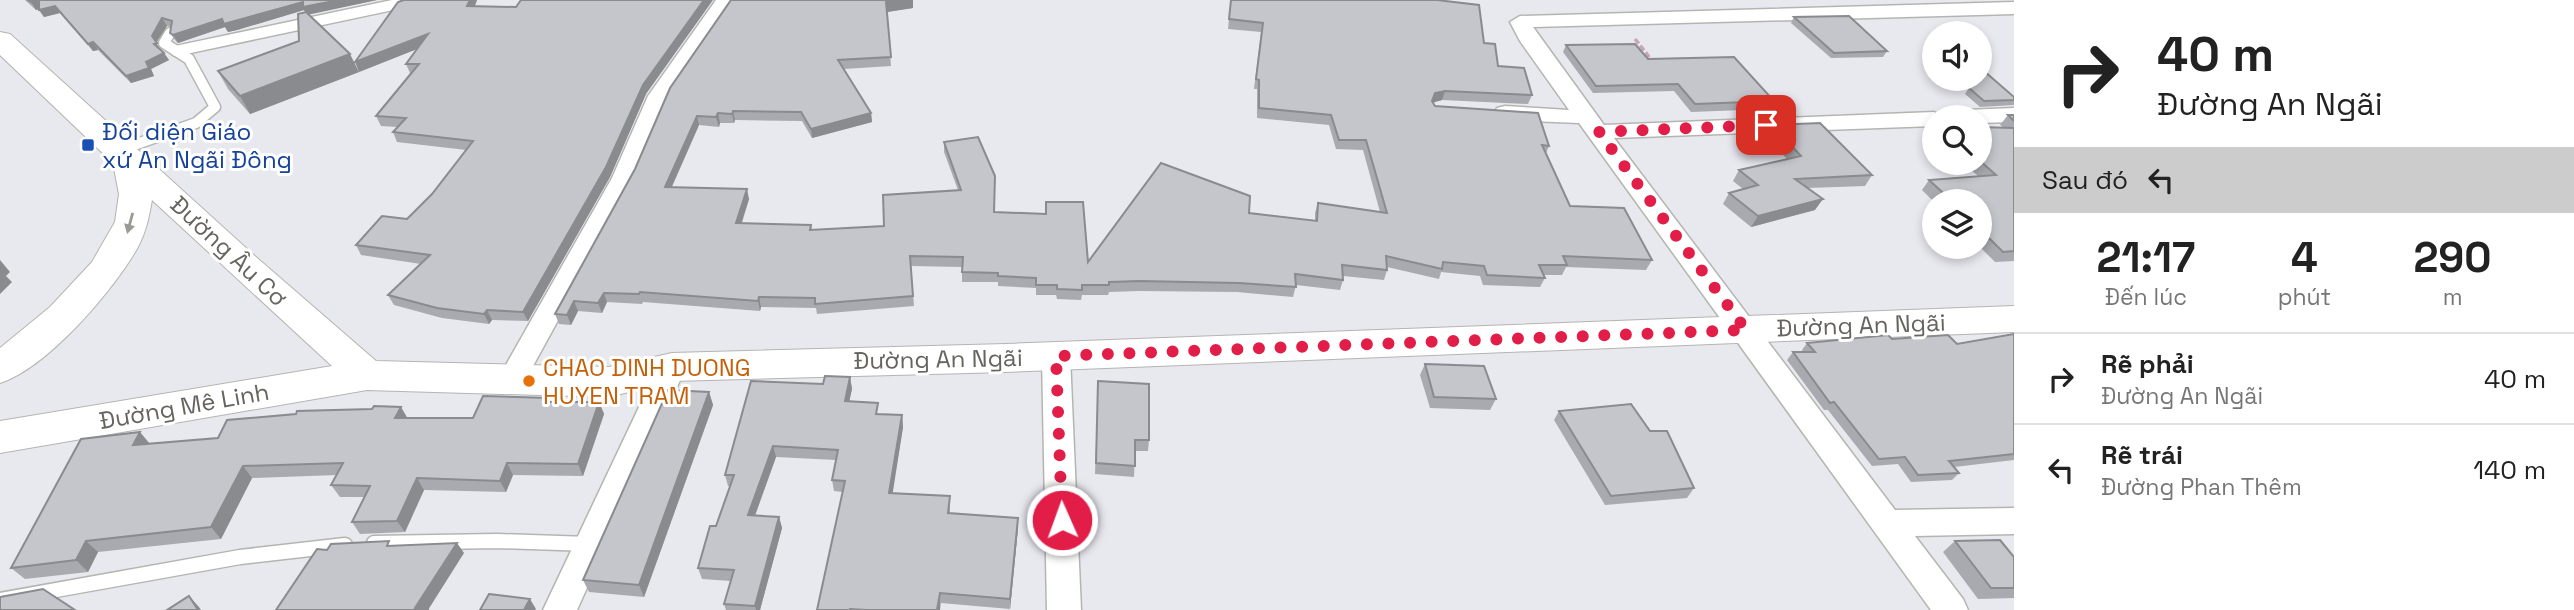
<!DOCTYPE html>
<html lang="vi">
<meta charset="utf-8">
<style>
body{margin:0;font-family:"Space Grotesk",sans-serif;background:#f2f2f2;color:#222;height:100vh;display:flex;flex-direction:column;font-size:26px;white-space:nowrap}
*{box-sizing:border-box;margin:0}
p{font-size:23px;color:#767676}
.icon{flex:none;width:38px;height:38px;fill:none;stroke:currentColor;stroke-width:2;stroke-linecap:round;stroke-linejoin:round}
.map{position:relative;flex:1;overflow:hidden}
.panel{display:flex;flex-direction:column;background:#fff;width:560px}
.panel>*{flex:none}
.guide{background:#fff;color:#222;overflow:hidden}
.fabs{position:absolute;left:1922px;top:21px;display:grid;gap:14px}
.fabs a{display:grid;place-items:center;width:70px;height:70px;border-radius:50%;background:#fff;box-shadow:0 4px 10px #0003;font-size:35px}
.pin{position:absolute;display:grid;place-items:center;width:60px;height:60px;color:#fff;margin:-30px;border-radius:14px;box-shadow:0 4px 10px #0006}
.me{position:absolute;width:77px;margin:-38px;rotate:358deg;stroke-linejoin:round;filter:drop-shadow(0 0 5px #0008)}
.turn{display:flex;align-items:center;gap:24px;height:147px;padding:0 28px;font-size:32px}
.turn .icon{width:91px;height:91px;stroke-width:2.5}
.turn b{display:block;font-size:49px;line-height:60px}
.then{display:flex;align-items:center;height:66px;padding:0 28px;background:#0003;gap:14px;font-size:26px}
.eta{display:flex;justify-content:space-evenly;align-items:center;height:119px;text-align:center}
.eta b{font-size:42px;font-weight:700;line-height:49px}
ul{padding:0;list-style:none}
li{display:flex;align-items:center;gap:21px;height:91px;padding:0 28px;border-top:2px solid #e0e0e0}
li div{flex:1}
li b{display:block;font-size:26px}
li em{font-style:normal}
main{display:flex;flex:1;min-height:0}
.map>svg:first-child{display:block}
</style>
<main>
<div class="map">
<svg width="2014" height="610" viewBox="0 0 2014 610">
<rect width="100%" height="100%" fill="#e8e8ef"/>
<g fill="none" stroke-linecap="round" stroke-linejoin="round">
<g stroke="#b5b5b0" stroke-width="13">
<g id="service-far1">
<polyline points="176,51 416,0"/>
<polyline points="120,150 196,123 215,107 189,59 164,43 170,33"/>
</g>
</g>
<g stroke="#b5b5b0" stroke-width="17">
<g id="service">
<polyline points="374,543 497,541 589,544"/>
<polyline points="0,600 240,557 345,545"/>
</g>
</g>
<g stroke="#b5b5b0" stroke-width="3">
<g id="minor">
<polygon points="716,0 736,0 670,96 636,178 522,386 512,390 502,386 498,379 612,178 648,96"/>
<polygon points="2014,2 2014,14 1533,27 1604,125 1934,112 1944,117 1934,117 1934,126 1614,138 1895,510 2014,508 2014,534 1915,536 1963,599 1968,610 1931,610 1579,123 1505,120 1497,118 1494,113 1497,108 1505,106 1569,110 1520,41 1510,22 1520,16"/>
<polygon points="2014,108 2014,122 1979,123 1979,117 1955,117 1958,112 1966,110"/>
<polygon points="1056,346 1066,349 1070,356 1081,610 1047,610 1042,356 1046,349"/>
<polygon points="672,357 682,360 686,367 577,610 543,610 658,367 662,360"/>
</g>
</g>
<g stroke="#b6b4b0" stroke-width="2">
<path id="secondary" d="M 0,32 L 10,34 L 256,257 L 376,361 L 609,367 L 672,353 L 1006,344 L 2014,306 L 2014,332 L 1006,372 L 672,381 L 609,397 L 367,390 L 0,453 L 0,421 L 332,366 L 152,200 C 149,217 146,232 138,247 C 114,290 47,368 0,383 L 0,348 L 50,307 L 92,262 L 115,222 L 119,194 L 113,163 L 0,55 Z"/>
</g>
<polyline stroke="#c9a5b9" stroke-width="3.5" stroke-dasharray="6 2.5" stroke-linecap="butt" points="1635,39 1650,58"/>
<use href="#service-far1" stroke="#fff" stroke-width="10"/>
<use href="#service" stroke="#fff" stroke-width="14"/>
<use href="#minor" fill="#fff" fill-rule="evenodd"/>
<use href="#secondary" fill="#fff" fill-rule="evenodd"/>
</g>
<g fill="#a9aaaf">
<polygon points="25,0 377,0 308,14 359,72 250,114 228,89 218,71 299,41 305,12 304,10 237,30 228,32 225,27 178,43 175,40 170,33 171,27 167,26 156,43 169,60 151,69 154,76 131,83 98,50 93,51 60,13 44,17 39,9 36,10"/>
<polygon points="404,0 477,0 475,6 646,94 610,177 528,321 492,320 489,324 442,318 394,305 388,295 421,264 361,255 356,245 407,219 432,194 466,150 397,142 393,132 398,127 381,126 376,116 410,73 406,64 417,49 359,72"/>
<polygon points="731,0 913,8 887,12 891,66 844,69 871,113 872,122 812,138 802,121 735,120 734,123 720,123 719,127 699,125 672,187 749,199 742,223 811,225 812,230 884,226 958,190 944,152 944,142 994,212 1046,214 1046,202 1088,262 1249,213 1315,221 1315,213 1318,203 1380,212 1363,150 1336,149 1329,125 1257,118 1257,89 1254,89 1261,32 1228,29 1231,0 1484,43 1498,66 1532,95 1528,104 1442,100 1433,102 1435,106 1549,146 1546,153 1570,206 1652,260 1646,270 1566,267 1562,275 1544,275 1545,278 1540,287 1483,285 1480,276 1441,272 1439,279 1387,267 1387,270 1384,280 1343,276 1343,280 1340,290 1296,285 1293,297 1237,292 1139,291 1109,292 1108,295 1082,295 1081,300 1057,299 1056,295 1036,295 1036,288 998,286 998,282 962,282 962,267 911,266 914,306 817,314 816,308 761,307 760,311 643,302 642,304 607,302 602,313 578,311 571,325 559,324 555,314"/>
<polygon points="1794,17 1887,51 1883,57 1831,58 1791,23"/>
<polygon points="1566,45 1648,59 1774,101 1769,109 1691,112 1674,91 1593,93 1563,52"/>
<polygon points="1969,88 2014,97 2014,105 1980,107 1965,94"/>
<polygon points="2008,115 2014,115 2014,261 1995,262 1979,246 1979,201 1934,202 1922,190 1929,180 1978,176 1963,163 1979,163 1979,127 2003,127 2000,125"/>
<polygon points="1772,125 1872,175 1865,186 1808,188 1815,210 1751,227 1723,204 1729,193 1743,189 1733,181 1739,170 1787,159 1766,136"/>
<polygon points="2014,334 2014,460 1954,467 1959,473 1952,480 1911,482 1898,464 1872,466 1828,410 1824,410 1787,360 1793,352 1803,352 1802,350 1807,343 1892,339 1957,344"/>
<polygon points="1425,364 1496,399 1490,410 1430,408 1420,375"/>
<polygon points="850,377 852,389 849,401 879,414 902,415 903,427 892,493 950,496 950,513 1018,528 1010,609 941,603 940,610 817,610 843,492 834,491 832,480 836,460 776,457 755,516 779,517 782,528 760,610 726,610 724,604 731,581 702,579 698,568 716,526 730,486 728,486 725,475 823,384"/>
<polygon points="1098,381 1149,440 1148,451 1135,451 1134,477 1095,474"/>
<polygon points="709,392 713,405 644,597 589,592 583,580"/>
<polygon points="550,402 599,402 604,414 583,476 513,475 506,492 424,490 405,532 360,534 352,522 364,497 340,497 331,485 337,475 252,478 221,539 98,552 88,572 25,579 11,568 150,444 218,438 408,418 473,418"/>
<polygon points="1559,411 1650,431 1694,488 1687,498 1605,505 1554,420"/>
<polygon points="1955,541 2014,557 2014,598 1978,599 1943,552"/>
</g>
<g fill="#898b8e">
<polygon points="39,0 44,8 36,10 31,2"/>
<polygon points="339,0 377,0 307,15 304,10 237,30 228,32 225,27 178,43 173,35 222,19 303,2"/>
<polygon points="470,0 477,0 471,15 467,6"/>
<polygon points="704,0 713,0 646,94 610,177 528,321 523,312 643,85"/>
<polygon points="906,0 913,0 913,8 887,12 891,66 886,2"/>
<polygon points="55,6 60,13 44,17 39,10"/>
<polygon points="162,18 167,26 156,43 161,51 154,44 152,36"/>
<polygon points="428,34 432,43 359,72 355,62"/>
<polygon points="93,42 98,50 93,51 88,44"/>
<polygon points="164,53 169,60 151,69 154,76 131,83 126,76 146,62"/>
<polygon points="350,54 359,72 250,114 240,96"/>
<polygon points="1445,91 1442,100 1432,103 1435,93"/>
<polygon points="733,111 735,120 734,123 732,114"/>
<polygon points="718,113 720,123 719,127 716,117"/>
<polygon points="871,113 872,122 812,138 811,129"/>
<polygon points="697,116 699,125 667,197 665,187"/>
<polygon points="747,189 749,199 738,233 736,223"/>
<polygon points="1823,199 1815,210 1751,227 1758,216"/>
<polygon points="0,260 10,272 6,276 12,282 0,294"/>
<polygon points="604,293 607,302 602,313 598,303"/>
<polygon points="759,297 761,307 760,311 758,301"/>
<polygon points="574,301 578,311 571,325 567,315"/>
<polygon points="487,310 492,320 489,324 484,314"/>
<polygon points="850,377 852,389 847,412 845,401"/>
<polygon points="709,392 713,405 644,597 639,585"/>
<polygon points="599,402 604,414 583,476 578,464"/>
<polygon points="401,407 408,419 395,418"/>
<polygon points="902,415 903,427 891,504 889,493"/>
<polygon points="140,432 150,444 133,445"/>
<polygon points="773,446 776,457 751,526 748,515"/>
<polygon points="507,463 513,475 506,492 500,481"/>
<polygon points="243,466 252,478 221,539 211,527"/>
<polygon points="417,478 424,490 405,532 397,521"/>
<polygon points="779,517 782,528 760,610 756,610 755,606"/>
<polygon points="1018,518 1018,528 1010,609 1010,599"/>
<polygon points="86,541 98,552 88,572 76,560"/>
<polygon points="457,543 464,553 428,610 415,608"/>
<polygon points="940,593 940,610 937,610"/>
<polygon points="189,596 199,607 201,610 198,610"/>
<polygon points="530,599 536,609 535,610 524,610"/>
</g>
<g fill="#c4c6cb" stroke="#898b8e" stroke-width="2">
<polygon points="28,0 339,0 303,7 303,2 224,24 222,19 173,35 170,33 172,21 162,18 152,36 157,43 154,44 164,53 146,62 149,68 126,76 93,42 88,44 55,6 39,10 39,0 31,2"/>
<polygon points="404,0 470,0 467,6 516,7 521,0 704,0 643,85 606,167 523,312 487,310 484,314 437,308 388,295 430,255 356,245 382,216 407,219 432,194 473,141 393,132 406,118 376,116 419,64 406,64 428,34 355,62 398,2"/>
<polygon points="731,0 906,0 886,2 891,57 838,60 871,113 811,129 801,112 733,111 732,114 718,113 716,117 697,116 665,187 747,189 736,223 811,225 810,230 884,226 883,195 961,190 944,142 978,137 995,176 994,212 1046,214 1046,202 1083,202 1088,262 1161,163 1250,196 1249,213 1317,221 1318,203 1387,213 1366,140 1339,140 1331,115 1259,108 1259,80 1256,79 1263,23 1229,19 1231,0 1437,0 1479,5 1484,43 1495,44 1498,66 1524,68 1532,95 1445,91 1435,93 1432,101 1435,106 1538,113 1549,146 1542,145 1570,206 1624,208 1652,260 1563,256 1567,265 1539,265 1545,278 1487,275 1484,266 1443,262 1442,269 1386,256 1387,270 1342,265 1343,280 1295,274 1296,287 1239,283 1140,281 1109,282 1109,285 1082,285 1082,290 1057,289 1057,285 1036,285 1036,278 998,276 998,273 962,272 963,257 910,256 913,296 815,304 815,298 759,297 758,301 640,292 639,294 604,293 598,303 574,301 567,315 555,314 635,169 670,88"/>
<polygon points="306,12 350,54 240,96 218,71 299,41 298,14"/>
<polygon points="1849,16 1887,51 1834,53 1794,17"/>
<polygon points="1635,44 1648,59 1734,57 1774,101 1695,104 1678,84 1596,86 1566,45"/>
<polygon points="1984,71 2014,97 2014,100 1984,101 1969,88 1977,79 1979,79 1979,77"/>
<polygon points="2008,115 2014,115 2014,121"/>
<polygon points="1820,123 1872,175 1795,179 1823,199 1758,216 1729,193 1758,185 1739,170 1801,156 1772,125"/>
<polygon points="1979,127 2014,128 2014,251 2003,252 1979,228 1979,201 1952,201 1929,180 1996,175 1979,160"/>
<polygon points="2014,334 2014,454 1949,461 1959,473 1918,475 1905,457 1879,459 1834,402 1830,403 1793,352 1815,352 1807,343 1888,335 1892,339 1948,335 1957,344"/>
<polygon points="1425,364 1484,366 1496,399 1434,397"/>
<polygon points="825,376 850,377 845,401 878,403 876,414 902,415 889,493 950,496 948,513 1018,518 1010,599 940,593 937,610 867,610 850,609 850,610 817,610 845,481 832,480 838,450 773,446 748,515 779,517 755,606 724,604 734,570 698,568 710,526 716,526 734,475 725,475 751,381 823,384"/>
<polygon points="1098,381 1149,384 1149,440 1135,440 1135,466 1096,463"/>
<polygon points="668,390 709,392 639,585 583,580"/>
<polygon points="483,396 549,398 547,402 599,402 578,464 507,463 500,481 417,478 397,521 352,522 370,486 331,485 343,463 243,466 211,527 86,541 76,560 11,568 81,439 140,432 133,445 218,438 227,420 296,414 297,411 372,409 374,406 401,407 395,418 473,418"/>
<polygon points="1631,404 1650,431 1667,431 1694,488 1611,496 1559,411"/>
<polygon points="2000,540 2014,557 2014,588 1991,588 1955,541"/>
<polygon points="389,541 387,546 457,543 415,608 429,610 276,610 317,549 327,550 331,544"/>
<polygon points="43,589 75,610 0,610 0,597"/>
<polygon points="489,594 530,599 524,610 480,610"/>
<polygon points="189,596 198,610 167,610"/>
</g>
<defs><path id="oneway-solid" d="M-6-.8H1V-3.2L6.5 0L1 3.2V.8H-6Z" transform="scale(1.75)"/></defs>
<use fill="#9c9a97" href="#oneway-solid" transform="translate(130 223) rotate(105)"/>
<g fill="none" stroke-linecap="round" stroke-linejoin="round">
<polyline stroke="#e11d48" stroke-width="12" stroke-dasharray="0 21.6" points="1062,520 1056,356 1746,330 1599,132 1766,125"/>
</g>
<rect fill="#1a4fb4" stroke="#fff" stroke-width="2.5" x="81" y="138" width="14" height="14" rx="3.5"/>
<circle fill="#e8710a" stroke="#fff" stroke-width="2.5" cx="529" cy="381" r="7"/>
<g text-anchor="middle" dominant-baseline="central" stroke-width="6" stroke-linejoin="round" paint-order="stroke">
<g font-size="24" fill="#164399" stroke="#fff" text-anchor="start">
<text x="102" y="131">Đối diện Giáo<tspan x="102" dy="28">xứ An Ngãi Đông</tspan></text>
</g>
<g font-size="24" fill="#66645f" stroke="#fff">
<text transform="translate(229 251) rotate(43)">Đường Âu Cơ</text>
<text transform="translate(1861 325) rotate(-2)">Đường An Ngãi</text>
<text transform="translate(938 359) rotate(-1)">Đường An Ngãi</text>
<text transform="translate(184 406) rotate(-10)">Đường Mê Linh</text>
</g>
<g font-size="24" fill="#c56008" stroke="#fff" text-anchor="start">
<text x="543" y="367">CHAO DINH DUONG<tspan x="543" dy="28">HUYEN TRAM</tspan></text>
</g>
</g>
</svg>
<div class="fabs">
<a><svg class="icon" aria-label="sound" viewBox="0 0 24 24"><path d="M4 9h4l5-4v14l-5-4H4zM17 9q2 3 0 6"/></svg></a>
<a><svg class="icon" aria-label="search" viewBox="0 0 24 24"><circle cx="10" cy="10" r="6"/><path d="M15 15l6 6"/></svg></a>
<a><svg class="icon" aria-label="layers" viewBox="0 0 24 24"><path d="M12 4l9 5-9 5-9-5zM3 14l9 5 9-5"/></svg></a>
</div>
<div class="pin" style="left:1766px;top:125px;background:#d93025"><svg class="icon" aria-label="arrive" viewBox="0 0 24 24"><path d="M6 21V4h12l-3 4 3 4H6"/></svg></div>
<svg class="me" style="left:1062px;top:520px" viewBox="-20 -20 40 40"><circle r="17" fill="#e11d48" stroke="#fff" stroke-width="3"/><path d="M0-11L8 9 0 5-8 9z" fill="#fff"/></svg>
</div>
<section class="panel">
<div class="guide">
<div class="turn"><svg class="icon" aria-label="right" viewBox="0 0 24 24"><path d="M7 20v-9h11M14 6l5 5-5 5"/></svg><div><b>40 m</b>Đường An Ngãi</div></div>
<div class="then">Sau đó<svg class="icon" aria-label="left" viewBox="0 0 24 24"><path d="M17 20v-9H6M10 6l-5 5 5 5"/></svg></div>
</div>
<div class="eta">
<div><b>21:17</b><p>Đến lúc</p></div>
<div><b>4</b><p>phút</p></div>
<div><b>290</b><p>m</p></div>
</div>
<ul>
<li><svg class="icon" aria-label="right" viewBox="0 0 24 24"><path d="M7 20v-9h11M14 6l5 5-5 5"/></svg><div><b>Rẽ phải</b><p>Đường An Ngãi</p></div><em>40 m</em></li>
<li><svg class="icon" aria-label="left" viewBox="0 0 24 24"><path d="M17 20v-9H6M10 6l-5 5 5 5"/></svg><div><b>Rẽ trái</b><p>Đường Phan Thêm</p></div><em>140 m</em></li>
</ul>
</section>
</main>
